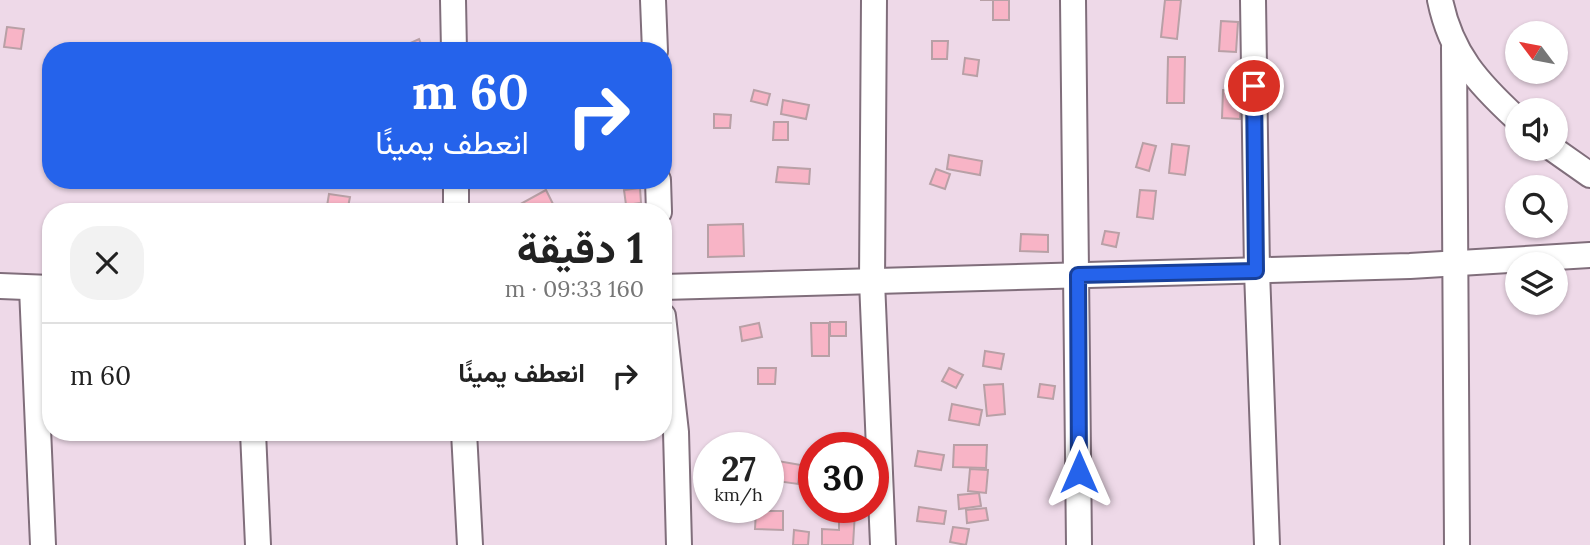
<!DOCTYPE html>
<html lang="ar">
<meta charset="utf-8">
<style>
body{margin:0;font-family:Lora,Vazirmatn,serif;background:#f2f2f2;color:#222;direction:rtl;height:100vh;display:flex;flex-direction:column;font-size:26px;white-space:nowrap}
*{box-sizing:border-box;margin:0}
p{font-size:23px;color:#767676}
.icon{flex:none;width:38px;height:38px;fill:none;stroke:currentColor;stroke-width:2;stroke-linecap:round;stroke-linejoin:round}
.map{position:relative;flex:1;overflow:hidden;direction:ltr}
.panel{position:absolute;left:42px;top:203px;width:630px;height:238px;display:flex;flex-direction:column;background:#fff;border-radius:28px;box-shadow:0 2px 5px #0004;direction:rtl}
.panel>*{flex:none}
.hud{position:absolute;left:42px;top:42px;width:630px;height:147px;border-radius:28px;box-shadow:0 2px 5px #0004;direction:rtl;background:#2563eb;color:#fff;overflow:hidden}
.needle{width:46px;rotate:302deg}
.buttons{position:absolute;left:1505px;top:21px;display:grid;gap:14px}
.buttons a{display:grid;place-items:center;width:63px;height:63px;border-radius:50%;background:#fff;box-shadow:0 2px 5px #0004;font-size:35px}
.speed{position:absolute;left:693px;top:432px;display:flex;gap:14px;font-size:35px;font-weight:700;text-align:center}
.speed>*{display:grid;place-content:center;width:91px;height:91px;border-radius:50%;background:#fff;box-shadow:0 2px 5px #0004;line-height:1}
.speed small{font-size:18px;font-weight:400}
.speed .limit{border:10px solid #d22;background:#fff;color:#111}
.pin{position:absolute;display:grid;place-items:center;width:60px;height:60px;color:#fff;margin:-30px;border:4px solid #fff;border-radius:50%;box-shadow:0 2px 7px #0007}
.me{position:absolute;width:77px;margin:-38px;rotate:0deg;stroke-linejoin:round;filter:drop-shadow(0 0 5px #0008)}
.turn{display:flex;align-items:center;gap:24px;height:147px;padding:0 28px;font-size:32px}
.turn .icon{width:91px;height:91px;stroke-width:2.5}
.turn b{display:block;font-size:49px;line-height:60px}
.round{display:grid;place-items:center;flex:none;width:74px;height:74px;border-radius:28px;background:#f2f2f2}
.head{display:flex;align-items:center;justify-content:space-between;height:119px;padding:0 28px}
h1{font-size:42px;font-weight:700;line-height:52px}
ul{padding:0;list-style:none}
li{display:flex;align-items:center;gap:21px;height:105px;padding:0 28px;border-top:2px solid #e0e0e0}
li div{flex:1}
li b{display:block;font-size:26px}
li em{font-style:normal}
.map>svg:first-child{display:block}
</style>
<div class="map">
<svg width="1590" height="545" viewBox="0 0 1590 545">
<rect width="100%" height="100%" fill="#eed9e8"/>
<g fill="#f8b4c6" stroke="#b8a0a6" stroke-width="2">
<polygon points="980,0 1009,0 1009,20 993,20 993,0"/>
<polygon points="1165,0 1181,0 1177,39 1161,37"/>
<polygon points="1221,21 1238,22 1236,52 1219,51"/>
<polygon points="7,27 24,29 21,49 4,47"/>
<polygon points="419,39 424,51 409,51 406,45"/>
<polygon points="932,41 948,41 947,59 932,59"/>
<polygon points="1168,57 1185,57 1184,103 1167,103"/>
<polygon points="965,58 979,60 977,76 963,74"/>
<polygon points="754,90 770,94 767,105 751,101"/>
<polygon points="1223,90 1242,91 1240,119 1222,118"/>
<polygon points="783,100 809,105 806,119 781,114"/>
<polygon points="714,114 731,115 730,128 714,128"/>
<polygon points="774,122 788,122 788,140 773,140"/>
<polygon points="1143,143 1156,146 1149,171 1136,167"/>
<polygon points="1172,144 1189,146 1185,175 1169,173"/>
<polygon points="949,155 982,161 980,175 947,169"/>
<polygon points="778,167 810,169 809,184 776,182"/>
<polygon points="936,169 950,174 945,189 930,184"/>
<polygon points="548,180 568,180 567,187 548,187"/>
<polygon points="640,188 641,203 626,205 624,190"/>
<polygon points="546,190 557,212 506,212"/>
<polygon points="1140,190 1156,191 1153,219 1137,217"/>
<polygon points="329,194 350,197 347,212 326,212"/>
<polygon points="743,224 744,256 708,257 708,225"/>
<polygon points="1105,231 1119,233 1116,247 1102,244"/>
<polygon points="1021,234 1048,235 1048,252 1020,251"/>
<rect x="830" y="322" width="16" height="14"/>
<polygon points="759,323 762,337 742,341 740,327"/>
<polygon points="811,323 829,323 829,356 812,356"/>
<polygon points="985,351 1004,354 1001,369 983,366"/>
<polygon points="758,368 776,368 775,384 758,384"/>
<polygon points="949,368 963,375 956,388 942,381"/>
<polygon points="1003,384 1005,414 987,416 984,385"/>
<polygon points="1040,384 1055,386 1053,399 1038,397"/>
<polygon points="952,404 982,410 979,425 949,420"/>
<polygon points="954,445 987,445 986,468 953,467"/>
<polygon points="918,451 944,455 941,470 915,466"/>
<polygon points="772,460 801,465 798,484 769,480"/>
<polygon points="970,469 988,470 986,493 968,491"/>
<polygon points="979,493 981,506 959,509 958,495"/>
<polygon points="919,507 946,511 944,524 917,521"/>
<polygon points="986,508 988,520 967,523 966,510"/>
<polygon points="756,511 783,511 783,530 755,529"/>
<polygon points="839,512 855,512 853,545 822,545 822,529 839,530"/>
<polygon points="953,527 969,529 966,545 950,542"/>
<polygon points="794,530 809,532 808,545 793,545"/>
</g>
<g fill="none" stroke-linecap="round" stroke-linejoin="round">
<g stroke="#806e7b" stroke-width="28">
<g id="minor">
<polyline points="453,0 454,51"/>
<polyline points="653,0 655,51"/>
<polyline points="874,0 872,281 883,545"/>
<polyline points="1073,0 1079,545"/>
<polyline points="1253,0 1257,271 1267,545"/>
<path d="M 1440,0 C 1451,54 1478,83 1517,119"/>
<polyline points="1454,48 1457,545"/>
<polyline points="1553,149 1590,175"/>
<polyline points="456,180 456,212"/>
<polyline points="658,180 659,212"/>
<polyline points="0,286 51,288"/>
<polyline points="663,287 1410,266 1590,255"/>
<polyline points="32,288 43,545"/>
<polyline points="663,316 676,432 679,545"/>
<polyline points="253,432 258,545"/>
<polyline points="464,432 470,545"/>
</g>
</g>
<use href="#minor" stroke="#fff" stroke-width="24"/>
</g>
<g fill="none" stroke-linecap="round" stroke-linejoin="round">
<g stroke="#184099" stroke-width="18">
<polyline id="route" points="1079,472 1078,275 1256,271 1254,86"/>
</g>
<use href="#route" stroke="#2563eb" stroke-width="12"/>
</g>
</svg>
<div class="buttons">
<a><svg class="needle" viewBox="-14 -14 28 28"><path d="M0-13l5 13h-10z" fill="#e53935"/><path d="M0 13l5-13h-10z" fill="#767676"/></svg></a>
<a><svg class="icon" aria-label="sound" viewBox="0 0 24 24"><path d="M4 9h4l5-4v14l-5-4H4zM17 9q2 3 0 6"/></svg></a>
<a><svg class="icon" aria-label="search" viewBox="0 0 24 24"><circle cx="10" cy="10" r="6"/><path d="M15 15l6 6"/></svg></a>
<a><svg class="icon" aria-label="layers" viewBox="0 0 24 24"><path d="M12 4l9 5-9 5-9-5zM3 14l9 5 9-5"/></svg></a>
</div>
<div class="speed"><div>27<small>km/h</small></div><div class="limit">30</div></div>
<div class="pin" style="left:1254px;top:86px;background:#d93025"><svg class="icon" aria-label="arrive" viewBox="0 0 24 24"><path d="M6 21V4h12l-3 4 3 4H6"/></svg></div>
<svg class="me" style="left:1079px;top:472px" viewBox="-20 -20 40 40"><path d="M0-17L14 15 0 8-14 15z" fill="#2563eb" stroke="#fff" stroke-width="4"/></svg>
<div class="hud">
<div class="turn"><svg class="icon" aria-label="right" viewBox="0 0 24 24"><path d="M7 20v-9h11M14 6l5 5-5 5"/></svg><div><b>60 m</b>انعطف يمينًا</div></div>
</div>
<section class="panel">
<div class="head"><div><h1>1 دقيقة</h1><p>160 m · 09:33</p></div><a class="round"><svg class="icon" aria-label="close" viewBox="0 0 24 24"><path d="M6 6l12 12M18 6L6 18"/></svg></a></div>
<ul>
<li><svg class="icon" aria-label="right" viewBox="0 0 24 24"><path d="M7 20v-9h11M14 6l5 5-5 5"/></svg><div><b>انعطف يمينًا</b></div><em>60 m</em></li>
</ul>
</section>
</div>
